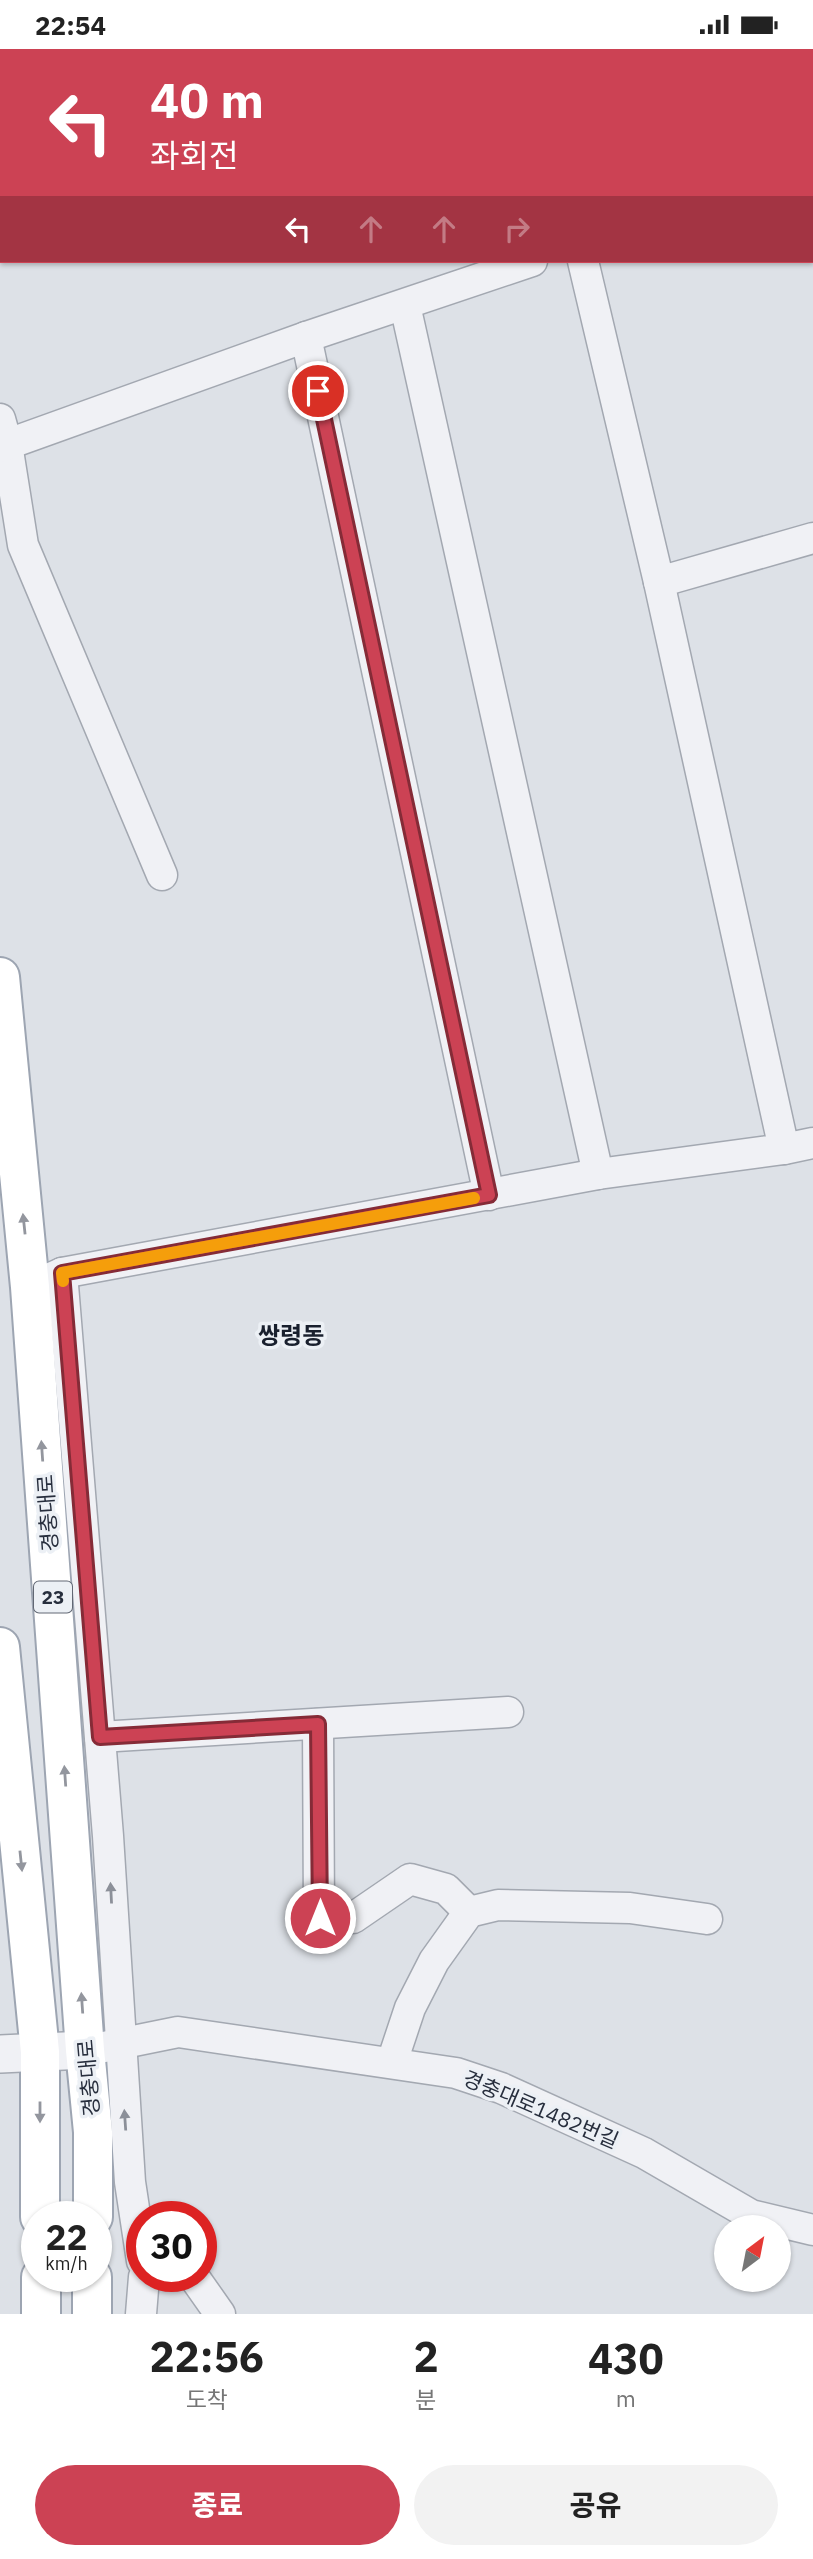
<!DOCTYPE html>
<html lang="ko">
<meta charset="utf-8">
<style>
body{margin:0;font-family:"IBM Plex Sans","Noto Sans KR",sans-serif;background:#f2f2f2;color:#222;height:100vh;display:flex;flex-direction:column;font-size:26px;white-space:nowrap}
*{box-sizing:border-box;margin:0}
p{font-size:23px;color:#767676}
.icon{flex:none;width:38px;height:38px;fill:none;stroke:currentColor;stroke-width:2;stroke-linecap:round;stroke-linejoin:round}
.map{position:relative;height:2265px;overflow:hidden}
.panel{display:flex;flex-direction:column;background:#fff;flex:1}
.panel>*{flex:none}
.hud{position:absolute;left:0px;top:0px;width:814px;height:214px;box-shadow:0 2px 5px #0004;background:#cc4254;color:#fff;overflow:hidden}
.needle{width:46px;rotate:32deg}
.controls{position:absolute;left:714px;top:2166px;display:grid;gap:14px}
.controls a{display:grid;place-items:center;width:77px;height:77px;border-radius:50%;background:#fff;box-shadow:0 2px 5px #0004;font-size:35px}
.speed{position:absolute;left:21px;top:2152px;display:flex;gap:14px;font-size:35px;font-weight:700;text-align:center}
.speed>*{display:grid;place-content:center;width:91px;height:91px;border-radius:50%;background:#fff;box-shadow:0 2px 5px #0004;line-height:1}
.speed small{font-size:18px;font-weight:400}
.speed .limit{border:10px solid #d22;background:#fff;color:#111}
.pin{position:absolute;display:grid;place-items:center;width:60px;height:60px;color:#fff;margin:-30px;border:4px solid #fff;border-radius:50%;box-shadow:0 2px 7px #0007}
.me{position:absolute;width:77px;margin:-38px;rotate:0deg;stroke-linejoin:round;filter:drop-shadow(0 0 5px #0008)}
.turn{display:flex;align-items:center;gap:24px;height:147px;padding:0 35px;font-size:32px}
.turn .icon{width:91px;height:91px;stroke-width:2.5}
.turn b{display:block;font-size:49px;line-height:60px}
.lanes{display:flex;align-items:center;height:66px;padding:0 35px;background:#0003;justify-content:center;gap:35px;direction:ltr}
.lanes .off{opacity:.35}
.eta{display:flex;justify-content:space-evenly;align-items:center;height:119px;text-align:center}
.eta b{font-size:42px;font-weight:800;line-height:49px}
.primary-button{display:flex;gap:14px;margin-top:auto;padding:14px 35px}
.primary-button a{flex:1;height:80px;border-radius:42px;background:#cc4254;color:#fff;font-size:28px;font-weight:800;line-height:80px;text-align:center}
.primary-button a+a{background:#f2f2f2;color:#222}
.status{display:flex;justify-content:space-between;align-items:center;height:49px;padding:0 35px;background:#fff;direction:ltr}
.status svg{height:19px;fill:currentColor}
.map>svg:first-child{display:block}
</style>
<div class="status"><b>22:54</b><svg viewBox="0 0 49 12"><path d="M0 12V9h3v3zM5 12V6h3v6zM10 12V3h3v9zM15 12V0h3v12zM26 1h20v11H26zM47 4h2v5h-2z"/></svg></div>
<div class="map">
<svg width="813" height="2265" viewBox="0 0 813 2265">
<rect width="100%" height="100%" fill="#dde1e7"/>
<polygon fill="#c2d1be" points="570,0 802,0 574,2"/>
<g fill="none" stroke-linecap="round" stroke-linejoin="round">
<g stroke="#a3a8b1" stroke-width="33">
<g id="minor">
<polyline points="231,0 234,2"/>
<polyline points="474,0 479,2"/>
<polyline points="510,0 511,2"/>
<polyline points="362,2 377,0"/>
<polyline points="812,124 813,124"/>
<polyline points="405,256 598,1125"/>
<polyline points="306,288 489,1146"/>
<polyline points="0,370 7,395 23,496 162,826"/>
<polyline points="0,398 306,288 532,212"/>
<polyline points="659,533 813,489"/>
<polyline points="784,1100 813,1094"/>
<polyline points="62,1224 108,1787 130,2133 142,2212"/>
<polyline points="30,1238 62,1224 598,1125 784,1100 659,533 583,212"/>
<polyline points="318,1675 319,1869 353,1869 410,1830 446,1840 469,1863"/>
<polyline points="100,1688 508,1663"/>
<polyline points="99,1999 178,1983 456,2024 501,2039 644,2104 751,2166 813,2181"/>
<polyline points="392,2013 410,1959 434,1912 469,1863 498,1856 630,1859 707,1870"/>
<polyline points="194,2228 220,2265"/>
<polyline points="141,2265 144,2228"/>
</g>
</g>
<g stroke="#a3a8b1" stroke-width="40">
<polyline id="tertiary" points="0,2005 85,2001"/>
</g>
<g stroke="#9da5b2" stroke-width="42">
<g id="primary">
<polyline points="0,928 30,1238 85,2001 93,2083 93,2168"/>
<polyline points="0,1598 40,2003 40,2168"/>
<polyline points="41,2228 41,2265"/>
<polyline points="92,2265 92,2228"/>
</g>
</g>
<use href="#minor" stroke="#f0f1f5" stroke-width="30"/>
<use href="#tertiary" stroke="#f0f1f5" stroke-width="37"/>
<use href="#primary" stroke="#fff" stroke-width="38"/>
</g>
<defs><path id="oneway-solid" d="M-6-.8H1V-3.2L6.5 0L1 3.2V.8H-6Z" transform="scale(1.75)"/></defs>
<g fill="#93969e">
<use href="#oneway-solid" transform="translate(24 1175) rotate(-96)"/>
<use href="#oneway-solid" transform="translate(42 1402) rotate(-94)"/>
<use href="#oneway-solid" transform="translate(65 1727) rotate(-94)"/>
<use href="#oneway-solid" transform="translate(21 1812) rotate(84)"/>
<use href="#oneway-solid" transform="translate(82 1954) rotate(-94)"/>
<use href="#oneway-solid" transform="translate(40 2063) rotate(90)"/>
</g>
<g fill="#8c9099">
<use href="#oneway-solid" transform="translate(111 1844) rotate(-93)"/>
<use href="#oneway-solid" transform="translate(125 2071) rotate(-94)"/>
</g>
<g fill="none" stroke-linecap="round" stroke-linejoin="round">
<g stroke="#852b37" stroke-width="18">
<polyline id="route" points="318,342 489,1146 62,1224 100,1688 318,1675 320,1869"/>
</g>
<use href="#route" stroke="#cc4254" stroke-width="12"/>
<polyline stroke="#f59e0b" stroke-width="12" points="63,1232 62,1224 474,1149"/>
</g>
<g text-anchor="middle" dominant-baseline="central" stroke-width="7" stroke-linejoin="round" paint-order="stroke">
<rect fill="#ecf0f5" stroke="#626874" stroke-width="2" x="34" y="1532.5" width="38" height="31" rx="5"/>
<g font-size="19" font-weight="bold" fill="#272e3d">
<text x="53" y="1548">23</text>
</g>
<g font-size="21" fill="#272e3d" stroke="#ecf0f5">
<text transform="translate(47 1464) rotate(-94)">경충대로</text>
<text transform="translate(88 2029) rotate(-95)">경충대로</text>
<text transform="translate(541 2060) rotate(23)">경충대로1482번길</text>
</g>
<g font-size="24" font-weight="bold" fill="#19202e" stroke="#ecf0f5">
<text x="291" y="1286">쌍령동</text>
</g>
</g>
</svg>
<div class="controls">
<a><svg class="needle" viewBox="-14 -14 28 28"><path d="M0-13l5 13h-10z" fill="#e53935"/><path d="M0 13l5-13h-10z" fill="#767676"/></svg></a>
</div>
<div class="speed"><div>22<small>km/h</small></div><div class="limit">30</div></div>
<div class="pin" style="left:318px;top:342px;background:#d93025"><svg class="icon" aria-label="arrive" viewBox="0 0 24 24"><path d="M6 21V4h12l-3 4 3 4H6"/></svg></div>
<svg class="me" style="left:320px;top:1869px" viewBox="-20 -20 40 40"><circle r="17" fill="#cc4254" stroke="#fff" stroke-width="3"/><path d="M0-11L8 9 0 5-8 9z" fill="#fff"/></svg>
<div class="hud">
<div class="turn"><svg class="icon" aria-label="left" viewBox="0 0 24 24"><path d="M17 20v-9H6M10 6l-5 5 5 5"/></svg><div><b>40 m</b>좌회전</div></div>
<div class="lanes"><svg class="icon" aria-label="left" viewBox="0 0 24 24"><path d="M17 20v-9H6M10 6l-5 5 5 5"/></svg><svg class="icon off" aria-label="ahead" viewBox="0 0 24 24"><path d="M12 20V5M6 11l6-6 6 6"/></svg><svg class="icon off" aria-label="ahead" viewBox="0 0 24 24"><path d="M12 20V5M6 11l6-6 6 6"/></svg><svg class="icon off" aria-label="right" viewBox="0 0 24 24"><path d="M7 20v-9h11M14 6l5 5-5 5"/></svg></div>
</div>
</div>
<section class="panel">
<div class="eta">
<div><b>22:56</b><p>도착</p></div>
<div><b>2</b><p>분</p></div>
<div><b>430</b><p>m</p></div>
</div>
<div class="primary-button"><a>종료</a><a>공유</a></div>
</section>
